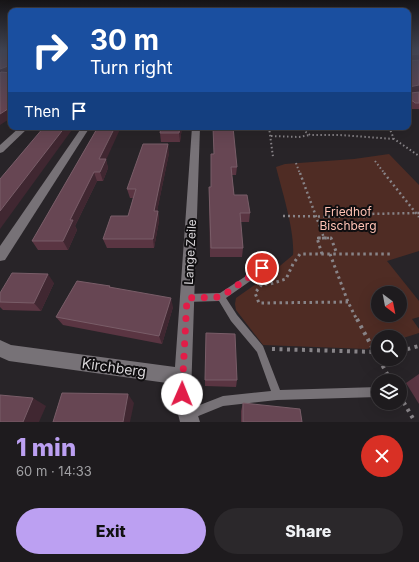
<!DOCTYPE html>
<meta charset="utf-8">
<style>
body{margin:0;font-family:Inter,sans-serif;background:#2b282b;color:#f1f3f6;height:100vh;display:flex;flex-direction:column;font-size:15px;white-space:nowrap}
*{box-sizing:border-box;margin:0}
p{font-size:13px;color:#a1a1a4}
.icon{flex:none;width:22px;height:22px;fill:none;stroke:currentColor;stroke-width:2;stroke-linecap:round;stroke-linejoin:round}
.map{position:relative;height:422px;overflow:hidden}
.sheet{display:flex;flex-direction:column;background:#1e1b1e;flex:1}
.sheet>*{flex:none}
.top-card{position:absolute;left:8px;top:8px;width:403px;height:122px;border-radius:8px;box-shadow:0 4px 16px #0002,0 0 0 1px #3c393c;background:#1a4fa0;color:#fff;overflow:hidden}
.needle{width:26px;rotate:148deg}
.buttons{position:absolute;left:371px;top:286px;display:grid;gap:8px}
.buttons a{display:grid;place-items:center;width:36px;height:36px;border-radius:50%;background:#1e1b1e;box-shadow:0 4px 16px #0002,0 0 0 1px #3c393c;font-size:20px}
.pin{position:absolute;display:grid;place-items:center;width:34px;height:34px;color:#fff;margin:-17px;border:2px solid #fff;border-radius:50%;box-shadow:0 1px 4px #0007}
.me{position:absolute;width:44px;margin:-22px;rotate:1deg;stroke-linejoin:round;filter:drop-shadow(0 0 3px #0008)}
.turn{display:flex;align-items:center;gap:14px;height:84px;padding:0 16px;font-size:18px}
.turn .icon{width:52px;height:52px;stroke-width:2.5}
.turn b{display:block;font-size:28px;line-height:34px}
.then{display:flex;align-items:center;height:38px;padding:0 16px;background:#0003;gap:8px;font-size:15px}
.round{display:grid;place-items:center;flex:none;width:42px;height:42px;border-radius:21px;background:#2b282b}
.overview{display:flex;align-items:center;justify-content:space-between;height:68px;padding:0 16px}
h1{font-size:24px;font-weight:800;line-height:30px;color:#bca0f2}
.cta{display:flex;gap:8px;margin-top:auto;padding:8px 16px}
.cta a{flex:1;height:46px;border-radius:24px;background:#bca0f2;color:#111;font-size:16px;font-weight:800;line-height:46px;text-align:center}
.cta a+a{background:#2b282b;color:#f1f3f6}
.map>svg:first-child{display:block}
</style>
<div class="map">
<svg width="419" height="422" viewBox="0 0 419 422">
<rect width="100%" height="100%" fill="#282428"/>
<path fill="#4f2c24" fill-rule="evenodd" d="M 389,154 L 419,185 L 419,251 L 387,261 L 419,301 L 419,317 L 412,319 L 419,329 L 419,333 L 400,339 L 400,337 L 378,337 L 378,345 L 367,349 L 263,345 L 236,310 L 235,304 L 236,298 L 269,275 L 293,255 C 295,231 282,191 276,167 L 285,164 L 354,159 ZM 378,293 L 400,293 L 400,315 L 378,315 Z"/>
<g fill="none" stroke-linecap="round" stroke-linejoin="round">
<g stroke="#888488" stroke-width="2" stroke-dasharray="1.5 2.5" stroke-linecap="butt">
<polyline points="269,127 273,157"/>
<polyline points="299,127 310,135 340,135 394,139"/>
<polyline points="389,127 394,139 419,156"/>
<polyline points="271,136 299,137 310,135"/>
<polyline points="375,161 385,174"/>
<polyline points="296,163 300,174"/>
</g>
<g stroke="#888488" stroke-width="2.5" stroke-dasharray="2 3" stroke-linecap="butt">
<polyline points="300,173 324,238"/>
<polyline points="384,173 419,217"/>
<polyline points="283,216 368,217 366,214 419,213"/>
<polyline points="317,238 331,238"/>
</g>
<g stroke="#888488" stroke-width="3" stroke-dasharray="2.5 3.5" stroke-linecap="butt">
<polyline points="323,237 324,239"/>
<polyline points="322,254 317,238 331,238 337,254"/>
<polyline points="330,254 348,302 357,320"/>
<polyline points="348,302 259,303 255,293 262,284 270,284 286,279 293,264 300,254 391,254"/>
</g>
<g stroke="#888488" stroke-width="4" stroke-dasharray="3 4.5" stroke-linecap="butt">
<polyline points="357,319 378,358"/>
<polyline points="272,349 375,352"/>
<polyline points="400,351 419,346"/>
<polyline points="379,359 391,381"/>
<polyline points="400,396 415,422"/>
</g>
<polygon fill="#777277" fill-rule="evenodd" points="263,265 266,266 267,268 266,270 226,298 237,315 263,346 280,390 378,387 378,397 277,400 223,406 191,419 187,418 186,414 187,410 223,396 271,391 257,352 231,321 219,301 187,302 184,301 183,298 184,295 187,294 220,293"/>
<g fill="#777277" fill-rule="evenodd">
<polygon points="20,127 29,127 3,152 0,153 0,145"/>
<polygon points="82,127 90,127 5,260 0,261 0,246"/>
<polygon points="192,127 200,127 191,394 200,422 180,422 173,394 174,384 9,361 0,357 0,340 11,345 175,367"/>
</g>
</g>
<g fill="#5a3542">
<polygon points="408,50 419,50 419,59 409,60 410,61 419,60 419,91 411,92 411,93 419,92 419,109 412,109 410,107 408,107"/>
<polygon points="98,127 108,168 103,181 97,181 75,226 77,230 68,250 38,250 32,241"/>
<polygon points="161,127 182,127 180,142 161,142 160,133"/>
<polygon points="169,153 157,211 158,211 159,221 154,248 107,248 103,239 128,216 133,198 130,198 127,189"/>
<polygon points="213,154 237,167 236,175 232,175 234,195 250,213 249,222 240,222 243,248 242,257 210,257 209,187 211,187"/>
<polygon points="54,283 41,311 3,310 0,307 0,293"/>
<polygon points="110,286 111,288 173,307 162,344 63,325 56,317"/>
<polygon points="419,374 419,404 406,383"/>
<polygon points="205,380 237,380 236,387 205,386"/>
<polygon points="243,403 302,422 241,422 241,411"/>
</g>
<g fill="#402731">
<polygon points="419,54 419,59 408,60 409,55"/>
<polygon points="8,66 10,72 0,76 0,69"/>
<polygon points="419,85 419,91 408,93 409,87"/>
<polygon points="11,107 11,118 0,125 0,114"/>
<polygon points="65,127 74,127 0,229 0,211"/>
<polygon points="115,127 121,127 106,160 108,168 103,181 100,172 99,159"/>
<polygon points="180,127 182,127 180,142 179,133"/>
<polygon points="168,144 169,153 155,221 154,211"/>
<polygon points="94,172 97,181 75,226 77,230 68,250 63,241 70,220"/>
<polygon points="158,211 159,221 154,248 153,239"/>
<polygon points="48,274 54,283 41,311 34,303"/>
<polygon points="171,298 173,307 162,344 159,336"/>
<polygon points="128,394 134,403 130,422 123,422"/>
<polygon points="33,398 46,406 39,422 23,422"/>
</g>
<g fill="#674653" stroke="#795d68">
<polygon points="0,50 11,50 11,70 10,70 8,66 0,69"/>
<polygon points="408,50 419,50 419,54 409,55 409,60 410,61 419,60 419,85 409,87 411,93 419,92 419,103 415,103 413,101 408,101"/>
<polygon points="1,72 11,73 11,107 0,114 0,73"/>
<polygon points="44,127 65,127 0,211 0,179"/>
<polygon points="98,127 115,127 99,159 106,159 100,172 94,172 70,220 73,220 63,241 32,241"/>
<polygon points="161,127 180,127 179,133 160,133"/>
<polygon points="213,127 233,127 237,167 231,167 234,195 247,195 250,213 240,213 243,248 211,248 209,187 211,187 211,154 214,154"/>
<polygon points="143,144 168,144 154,211 158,211 153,239 103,239 111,216 128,216 136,189 127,189"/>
<polygon points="12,273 48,274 34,303 0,302 0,293"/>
<polygon points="77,281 110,286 109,287 171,298 159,336 56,317"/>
<polygon points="206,333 235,334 237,380 205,380"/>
<polygon points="62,393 128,394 123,422 53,422"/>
<polygon points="0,395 33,398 23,422 0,422"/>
<polygon points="243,403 300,409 302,422 243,422"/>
</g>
<linearGradient id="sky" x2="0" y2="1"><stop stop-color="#161416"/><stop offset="0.46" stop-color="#424553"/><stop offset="1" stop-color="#424553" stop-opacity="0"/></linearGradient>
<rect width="419" height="109" fill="url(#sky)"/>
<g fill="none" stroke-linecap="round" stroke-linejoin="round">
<polyline stroke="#e11d48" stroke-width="7" stroke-dasharray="0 12.6" points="182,394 187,298 221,297 262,268"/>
</g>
<g text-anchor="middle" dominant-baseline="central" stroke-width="4" stroke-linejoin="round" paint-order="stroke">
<g font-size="12" fill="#ffc2b4" stroke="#100e10">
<text x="348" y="211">Friedhof<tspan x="348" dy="14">Bischberg</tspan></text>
</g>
<g font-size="12" fill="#d9d6d9" stroke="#100e10">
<text transform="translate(190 252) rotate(-87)">Lange Zeile</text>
</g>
<g font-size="14" fill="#d9d6d9" stroke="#100e10">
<text transform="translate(114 367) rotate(8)">Kirchberg</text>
</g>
</g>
</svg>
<div class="buttons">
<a><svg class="needle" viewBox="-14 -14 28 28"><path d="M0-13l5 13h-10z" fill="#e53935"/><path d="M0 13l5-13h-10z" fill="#a1a1a4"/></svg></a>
<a><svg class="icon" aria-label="search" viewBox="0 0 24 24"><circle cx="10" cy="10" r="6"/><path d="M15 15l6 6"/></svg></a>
<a><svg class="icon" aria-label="layers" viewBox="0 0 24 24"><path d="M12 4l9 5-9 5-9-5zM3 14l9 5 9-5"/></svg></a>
</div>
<div class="pin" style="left:262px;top:268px;background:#d93025"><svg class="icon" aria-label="arrive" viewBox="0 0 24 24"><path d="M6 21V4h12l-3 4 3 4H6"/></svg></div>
<svg class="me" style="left:182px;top:394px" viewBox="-20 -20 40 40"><circle r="19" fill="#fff"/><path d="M0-13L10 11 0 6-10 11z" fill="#e11d48"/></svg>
<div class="top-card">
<div class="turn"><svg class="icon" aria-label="right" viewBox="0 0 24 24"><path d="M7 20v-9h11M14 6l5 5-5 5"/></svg><div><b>30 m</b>Turn right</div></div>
<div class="then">Then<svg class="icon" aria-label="arrive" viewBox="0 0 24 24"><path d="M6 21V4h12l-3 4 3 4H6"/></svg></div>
</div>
</div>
<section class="sheet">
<div class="overview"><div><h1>1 min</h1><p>60 m · 14:33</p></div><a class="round" style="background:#d93025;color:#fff"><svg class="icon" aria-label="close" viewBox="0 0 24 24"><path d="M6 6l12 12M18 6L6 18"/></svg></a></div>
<div class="cta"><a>Exit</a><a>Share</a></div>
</section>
